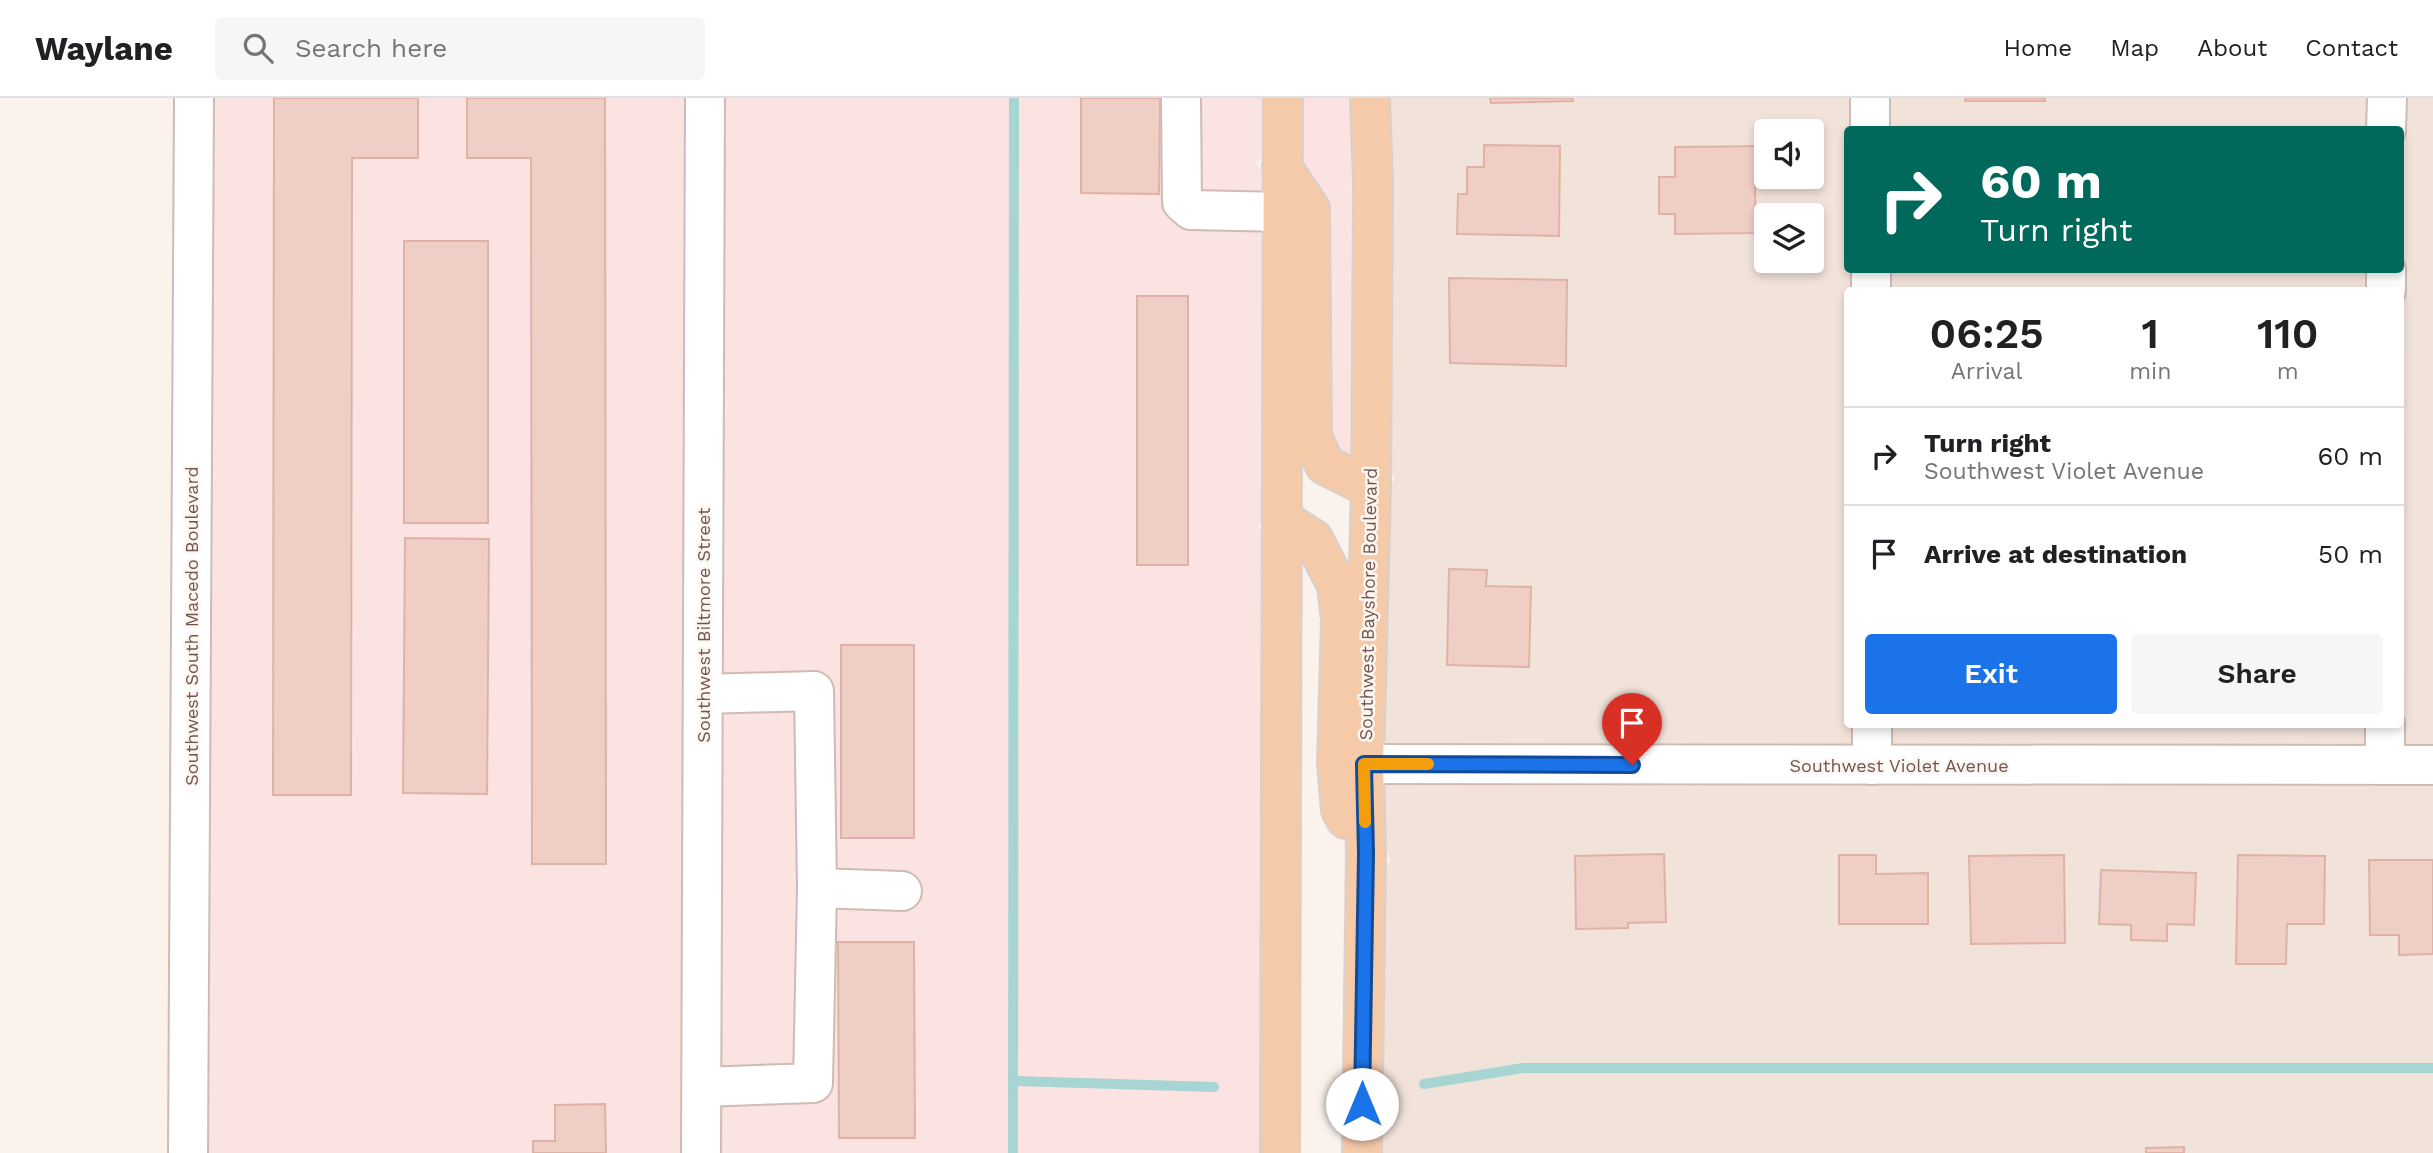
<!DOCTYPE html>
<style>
body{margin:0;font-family:"Work Sans",sans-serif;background:#f6f6f6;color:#202124;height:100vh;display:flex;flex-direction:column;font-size:26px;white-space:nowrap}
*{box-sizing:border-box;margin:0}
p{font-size:23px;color:#757577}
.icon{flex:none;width:38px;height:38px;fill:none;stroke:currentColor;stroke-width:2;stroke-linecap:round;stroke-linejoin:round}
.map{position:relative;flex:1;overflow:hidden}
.details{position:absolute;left:1844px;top:189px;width:560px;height:441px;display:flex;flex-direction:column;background:#fff;border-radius:7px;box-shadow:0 4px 10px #0003}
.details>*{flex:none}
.banner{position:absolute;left:1844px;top:28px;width:560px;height:147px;border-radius:7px;box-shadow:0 4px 10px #0003;background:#00695c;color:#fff;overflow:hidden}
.controls{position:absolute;left:1754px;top:21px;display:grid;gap:14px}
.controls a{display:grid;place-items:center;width:70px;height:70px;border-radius:7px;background:#fff;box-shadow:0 4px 10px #0003;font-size:35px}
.pin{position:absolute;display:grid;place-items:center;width:60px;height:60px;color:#fff;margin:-72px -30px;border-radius:50% 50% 50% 0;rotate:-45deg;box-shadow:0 0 7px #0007}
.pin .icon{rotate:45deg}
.me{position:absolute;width:77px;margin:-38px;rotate:0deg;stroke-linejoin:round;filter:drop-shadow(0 0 5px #0008)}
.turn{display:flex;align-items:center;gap:24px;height:147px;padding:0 21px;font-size:32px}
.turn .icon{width:91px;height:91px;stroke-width:2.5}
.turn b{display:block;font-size:49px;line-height:60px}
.eta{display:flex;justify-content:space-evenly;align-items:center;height:119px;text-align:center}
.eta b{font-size:42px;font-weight:600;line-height:49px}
.button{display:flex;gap:14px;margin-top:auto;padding:14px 21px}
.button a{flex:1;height:80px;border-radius:7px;background:#1a73e8;color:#fff;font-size:28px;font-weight:600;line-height:80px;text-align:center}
.button a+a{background:#f6f6f6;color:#202124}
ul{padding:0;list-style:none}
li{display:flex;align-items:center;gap:21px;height:98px;padding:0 21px;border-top:2px solid #e0e0e0}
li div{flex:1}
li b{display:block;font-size:26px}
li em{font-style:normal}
header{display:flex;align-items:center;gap:42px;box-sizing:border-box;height:98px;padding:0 35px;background:#fff;border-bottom:2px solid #e0e0e0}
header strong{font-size:33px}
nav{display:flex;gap:38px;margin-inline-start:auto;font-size:24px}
.search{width:490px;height:63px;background:#f6f6f6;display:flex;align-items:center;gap:18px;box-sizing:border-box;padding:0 24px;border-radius:7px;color:#757577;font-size:26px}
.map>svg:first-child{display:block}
</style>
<header>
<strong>Waylane</strong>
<div class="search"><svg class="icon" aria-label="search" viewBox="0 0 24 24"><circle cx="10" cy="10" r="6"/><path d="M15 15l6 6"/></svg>Search here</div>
<nav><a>Home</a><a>Map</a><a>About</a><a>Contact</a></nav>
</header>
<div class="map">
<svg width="2433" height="1055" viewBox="0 0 2433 1055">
<rect width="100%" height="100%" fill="#fbf2eb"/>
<g fill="#f2e3da" fill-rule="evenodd">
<path d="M 1389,0 L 1851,0 L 1851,31 L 1848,32 L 1848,172 L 1852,172 L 1852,192 L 1848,192 L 1848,626 L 1853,627 L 1853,646 L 1383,645 L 1389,394 L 1395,378 L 1389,376 L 1393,84 ZM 1766,33 L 1811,33 L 1811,79 L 1766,79 ZM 1766,117 L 1811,117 L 1811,163 L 1766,163 Z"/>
<rect x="1889" y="0" width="479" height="31"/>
<polygon points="2405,0 2433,0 2433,646 2404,646"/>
<rect x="1889" y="172" width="478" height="20"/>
<polygon points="2366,626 2366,646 1891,646 1891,627"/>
<polygon points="1383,687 2433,688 2433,1055 1381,1055 1385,768 1391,762 1385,750"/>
</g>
<g fill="#fae3e0">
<polygon points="203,0 686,0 683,1055 208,1055"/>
<polygon points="723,0 1264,0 1263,58 1256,65 1263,76 1265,417 1258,430 1265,434 1261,1055 720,1055"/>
<polygon points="1302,0 1352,0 1350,357 1338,351 1331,334 1325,98 1301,62"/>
</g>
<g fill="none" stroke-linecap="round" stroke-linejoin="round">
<g stroke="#a7d5d3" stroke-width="10">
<polyline points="1013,983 1214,989"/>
<polyline points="1424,986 1523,970 2433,970"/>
<polyline points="1013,1055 1014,0"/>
</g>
</g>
<g fill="#eecec5" stroke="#e0b2a6" stroke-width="2">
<polygon points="274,0 418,0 418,60 352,60 351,697 273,697"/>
<polygon points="467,0 605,0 606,766 532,766 531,60 467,60"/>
<polygon points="1081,0 1160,0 1159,96 1081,95"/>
<polygon points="1490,0 1572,0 1573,3 1491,5"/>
<rect x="1965" y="0" width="80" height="3"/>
<polygon points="1484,47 1560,48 1559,138 1457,136 1458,96 1467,96 1467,69 1484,69"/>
<polygon points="1766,48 1766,79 1780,79 1780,86 1755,87 1756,135 1675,136 1675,116 1659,116 1659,79 1675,79 1675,49"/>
<rect x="404" y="143" width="84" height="282"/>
<polygon points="1449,180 1567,182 1566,268 1450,265"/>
<rect x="1137" y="198" width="51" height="269"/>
<polygon points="405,440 489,441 487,696 403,695"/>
<polygon points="1449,471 1487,472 1486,488 1531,489 1529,569 1447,567"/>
<rect x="841" y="547" width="73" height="193"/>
<polygon points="1664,756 1666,824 1628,825 1628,830 1576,831 1575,758"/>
<polygon points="1839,757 1876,757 1876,776 1928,775 1928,826 1839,826"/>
<polygon points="2064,757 2065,845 1971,846 1969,758"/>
<polygon points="2238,757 2325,758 2324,826 2287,826 2286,866 2236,866"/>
<polygon points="2369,762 2433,762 2433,856 2399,857 2399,837 2370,837"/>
<polygon points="2101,772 2196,775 2194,827 2167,826 2167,843 2131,842 2131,827 2099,826"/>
<polygon points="838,844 914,844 915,1040 839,1040"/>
<polygon points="605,1006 606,1055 533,1055 533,1043 555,1043 555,1007"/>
<polygon points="2184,1049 2184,1055 2146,1055 2146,1050"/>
</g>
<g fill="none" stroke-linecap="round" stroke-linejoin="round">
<g stroke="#cfbbb3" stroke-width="42">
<g id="minor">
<polyline points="1181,0 1182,104 1191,112 1282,114"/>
<polyline points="1870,0 1870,32"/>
<polyline points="2386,32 2387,0"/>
<polyline points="1871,172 1871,192"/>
<polyline points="2386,192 2386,172"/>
<polyline points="1872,626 1872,667"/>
<polyline points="1364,666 2433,667"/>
<polyline points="2385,667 2385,626"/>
<polyline points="817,790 902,793"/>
<polyline points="702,989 813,985 817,790 814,593 703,596"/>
<polyline points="188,1055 194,0"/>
<polyline points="701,1055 705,0"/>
</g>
</g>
<g stroke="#d8d0ce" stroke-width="42">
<g id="major">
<polyline points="1282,69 1310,111 1312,339 1325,367 1371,390"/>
<polyline points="1283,422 1313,441 1337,487 1341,522 1337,666 1341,712 1346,721"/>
<polyline points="1280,1055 1283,0"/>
<polyline points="1362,1055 1366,756 1364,666 1371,390 1373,84 1370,0"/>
</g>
</g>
<use href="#minor" stroke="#fff" stroke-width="38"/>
<use href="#major" stroke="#f4caa9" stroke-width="38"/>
</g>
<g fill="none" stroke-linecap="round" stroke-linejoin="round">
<g stroke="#114b97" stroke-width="18">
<polyline id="route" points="1362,1006 1366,756 1364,666 1632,667"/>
</g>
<use href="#route" stroke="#1a73e8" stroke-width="12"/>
<polyline stroke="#f59e0b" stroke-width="12" points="1365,724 1364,666 1428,666"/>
</g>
<g text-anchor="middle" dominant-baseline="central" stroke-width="5" stroke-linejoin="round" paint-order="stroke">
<g font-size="18" fill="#74564f" stroke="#fef7f1">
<text transform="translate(1368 506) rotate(-89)">Southwest Bayshore Boulevard</text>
<text transform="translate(703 527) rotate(-90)">Southwest Biltmore Street</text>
<text transform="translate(191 528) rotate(-90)">Southwest South Macedo Boulevard</text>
<text x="1899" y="667">Southwest Violet Avenue</text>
</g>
</g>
</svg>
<div class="controls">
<a><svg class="icon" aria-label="sound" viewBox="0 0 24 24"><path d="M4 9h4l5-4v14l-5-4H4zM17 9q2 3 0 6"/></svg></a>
<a><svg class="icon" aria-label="layers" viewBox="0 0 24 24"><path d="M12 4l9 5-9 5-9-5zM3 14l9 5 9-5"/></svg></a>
</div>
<div class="pin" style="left:1632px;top:667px;background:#d93025"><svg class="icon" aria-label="arrive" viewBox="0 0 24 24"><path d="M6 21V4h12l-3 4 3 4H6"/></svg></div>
<svg class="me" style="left:1362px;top:1006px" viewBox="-20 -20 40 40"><circle r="19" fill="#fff"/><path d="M0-13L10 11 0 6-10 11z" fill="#1a73e8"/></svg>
<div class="banner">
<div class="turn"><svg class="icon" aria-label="right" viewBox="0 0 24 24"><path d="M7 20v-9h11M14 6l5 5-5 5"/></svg><div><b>60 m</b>Turn right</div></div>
</div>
<section class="details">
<div class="eta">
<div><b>06:25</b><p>Arrival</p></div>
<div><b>1</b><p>min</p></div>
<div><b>110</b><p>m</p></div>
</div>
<ul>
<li><svg class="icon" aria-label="right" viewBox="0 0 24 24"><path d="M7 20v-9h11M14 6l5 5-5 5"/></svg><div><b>Turn right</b><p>Southwest Violet Avenue</p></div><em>60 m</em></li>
<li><svg class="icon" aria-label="arrive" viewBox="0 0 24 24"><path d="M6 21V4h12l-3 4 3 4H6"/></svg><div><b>Arrive at destination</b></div><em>50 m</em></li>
</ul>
<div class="button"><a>Exit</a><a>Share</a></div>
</section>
</div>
